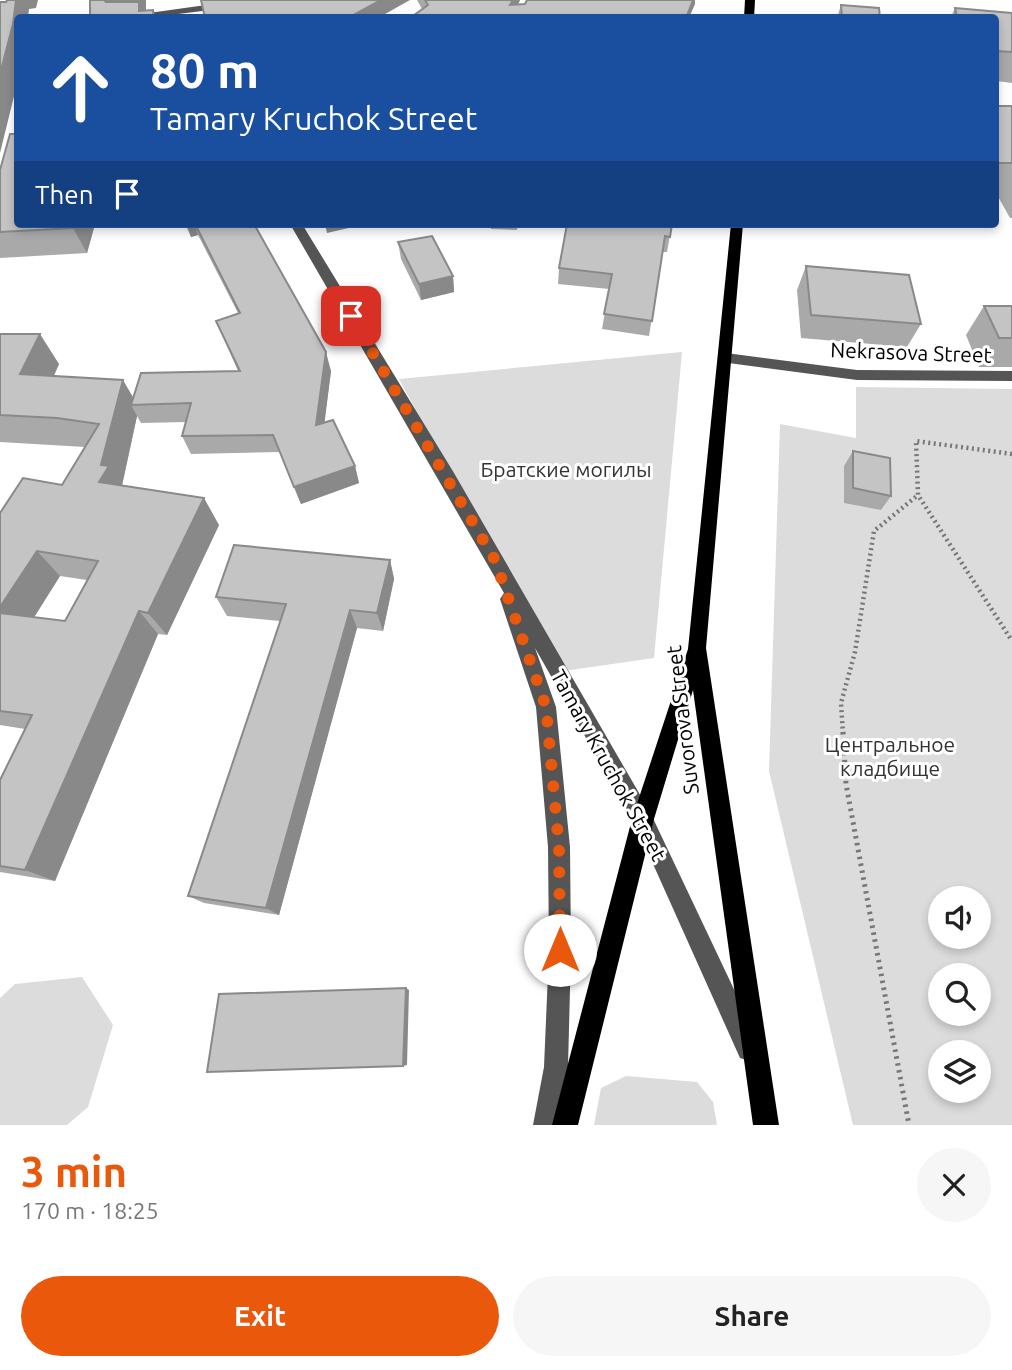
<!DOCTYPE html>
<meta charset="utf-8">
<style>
body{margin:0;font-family:Ubuntu,sans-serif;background:#f6f6f6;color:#222;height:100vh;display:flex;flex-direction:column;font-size:26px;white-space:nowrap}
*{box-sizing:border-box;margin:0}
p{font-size:23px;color:#767676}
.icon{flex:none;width:38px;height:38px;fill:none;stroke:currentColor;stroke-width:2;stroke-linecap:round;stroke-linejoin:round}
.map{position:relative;height:1125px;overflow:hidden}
.details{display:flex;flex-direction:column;background:#fff;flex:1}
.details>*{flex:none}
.hud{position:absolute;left:14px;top:14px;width:985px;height:214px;border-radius:7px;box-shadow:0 4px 10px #0003;background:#1a4fa0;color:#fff;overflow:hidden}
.tools{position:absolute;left:928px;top:886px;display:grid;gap:14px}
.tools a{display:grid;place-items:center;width:63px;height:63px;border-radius:50%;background:#fff;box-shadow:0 4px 10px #0003;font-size:35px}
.pin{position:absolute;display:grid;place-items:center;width:60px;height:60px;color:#fff;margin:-30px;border-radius:14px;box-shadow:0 4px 10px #0006}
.me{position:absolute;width:77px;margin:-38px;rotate:0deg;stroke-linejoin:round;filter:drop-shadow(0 0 5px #0008)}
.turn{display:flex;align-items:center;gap:24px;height:147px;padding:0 21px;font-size:32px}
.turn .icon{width:91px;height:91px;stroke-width:2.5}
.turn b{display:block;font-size:49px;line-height:60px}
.then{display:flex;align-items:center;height:66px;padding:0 21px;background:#0003;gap:14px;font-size:26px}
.round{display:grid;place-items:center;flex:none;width:74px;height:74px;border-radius:37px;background:#f6f6f6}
.summary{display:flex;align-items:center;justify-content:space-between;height:119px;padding:0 21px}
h1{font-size:42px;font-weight:700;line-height:52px;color:#ea580c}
.action{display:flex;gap:14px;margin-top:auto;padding:14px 21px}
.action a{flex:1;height:80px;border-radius:42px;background:#ea580c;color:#fff;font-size:28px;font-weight:700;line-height:80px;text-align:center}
.action a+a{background:#f6f6f6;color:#222}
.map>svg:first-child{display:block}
</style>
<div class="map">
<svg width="1012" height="1125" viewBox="0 0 1012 1125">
<rect width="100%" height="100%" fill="#fff"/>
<g fill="#dcdcdc" fill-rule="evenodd">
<polygon points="682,352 654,658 557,672 399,379"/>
<path d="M 856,387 L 1012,389 L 1012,1125 L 853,1125 L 769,771 L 780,424 L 856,438 ZM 940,898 L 978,898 L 978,936 L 940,936 ZM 940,975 L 978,975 L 978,1013 L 940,1013 ZM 940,1052 L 978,1052 L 978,1090 L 940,1090 Z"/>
<polygon points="82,977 113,1025 88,1107 67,1125 0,1125 0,998 15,984"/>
<polygon points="626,1076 697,1082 713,1102 717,1125 594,1125 601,1088"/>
</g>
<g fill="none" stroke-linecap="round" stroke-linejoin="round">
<g stroke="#777" stroke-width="4.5" stroke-dasharray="2 3.5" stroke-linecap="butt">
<polyline points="1012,454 916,441 918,495 1012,641"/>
<polyline points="843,734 841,703 855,652 874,531 918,495"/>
</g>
<polyline stroke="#777" stroke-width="5" stroke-dasharray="2.5 4.5" stroke-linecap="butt" points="843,732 846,784 909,1125"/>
<g fill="#555" fill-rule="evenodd">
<polygon points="242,0 270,0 265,3 146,18 113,18"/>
<polygon points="290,224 302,224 454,473 650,812 758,1040 761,1049 758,1058 749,1061 740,1058 636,826 535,648 556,707 570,847 571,950 568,1067 559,1125 533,1125 544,1067 549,950 548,847 536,707 500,599 504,593"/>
<polygon points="726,353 857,370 1012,371 1012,381 857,380 721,362 719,358 721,354"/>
</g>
<g fill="#000" fill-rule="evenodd">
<polygon points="745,0 755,0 754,18 744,18"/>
<polygon points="731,224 743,224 706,648 779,1125 753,1125 693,690 654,819 578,1125 552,1125 632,819 688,649"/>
</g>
</g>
<g fill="#a9a9a9" fill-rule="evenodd">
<polygon points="417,0 520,0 518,4 525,4 527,0 695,0 695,4 422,9"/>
<polygon points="841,5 880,18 837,18"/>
<polygon points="955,8 1012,13 1012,83 996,81 996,18 941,18 941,16 951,17"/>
<polygon points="996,106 1012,106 1012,218 1010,218 996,193"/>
<polygon points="0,170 18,224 95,224 87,253 0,258"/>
<path d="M 185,224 L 254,224 L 331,371 L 324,423 L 355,466 L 359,483 L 301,504 L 280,452 L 191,454 L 182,436 L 186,422 L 141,423 L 137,416 L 122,486 L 219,525 L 167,635 L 158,634 L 55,881 L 0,872 L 0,780 L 25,729 L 0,725 L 0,513 L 62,485 L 85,447 L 0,442 L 0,334 L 59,364 L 54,376 L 133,398 L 238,371 L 216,321 L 238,313 L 198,235 L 191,237 ZM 60,576 L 87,580 L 65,621 L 34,617 Z"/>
<polygon points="491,224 518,224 517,230 491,229"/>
<polygon points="672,224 667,252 663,252 649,336 602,329 609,289 558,284 559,268"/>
<polygon points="398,242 453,276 454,292 421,300 401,259"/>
<polygon points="806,266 921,324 907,347 801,338 797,290"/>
<polygon points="984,306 1012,306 1012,367 979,367 966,335"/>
<polygon points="853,451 891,496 881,510 844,503 844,466"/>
<polygon points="390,560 394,579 383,631 357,628 279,915 204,903 188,896 280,621 227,616 216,597"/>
</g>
<g fill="#898989">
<polygon points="16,0 38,0 36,8 29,9 28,18 18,18 18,80 0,153 0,74"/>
<polygon points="103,0 146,0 146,11 113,15"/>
<polygon points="381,0 410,0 378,18 348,18"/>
<polygon points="513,0 520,0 512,18 510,5"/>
<polygon points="693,0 695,0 695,4 689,18 686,18"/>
<polygon points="74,224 95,224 87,253 73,228"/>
<polygon points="187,224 194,224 198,235 191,237"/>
<polygon points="325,224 366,224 327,233"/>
<polygon points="453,276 454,292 421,300 419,284"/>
<polygon points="40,334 59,364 41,403 20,374"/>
<polygon points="326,352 331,371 322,443 316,425"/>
<polygon points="123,380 137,404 131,405 137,416 122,485 127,493 99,482 101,465"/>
<polygon points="355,466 359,483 301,504 294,487"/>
<polygon points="204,498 219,525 167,635 148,613"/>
<polygon points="37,551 60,576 23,635 0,616 0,607"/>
<polygon points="390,560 394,579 383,631 377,613"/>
<polygon points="350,610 357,628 279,915 266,908"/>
<polygon points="139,611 158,634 55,881 25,870"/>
<polygon points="406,988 409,990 407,1065 403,1066"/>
</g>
<g fill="#c4c4c4" stroke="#898989" stroke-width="2">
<polygon points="7,0 16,0 13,24 0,74 0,2 6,2"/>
<polygon points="90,0 104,0 106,2 139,2 139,11 153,10 154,18 90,18"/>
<polygon points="201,0 381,0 348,18 205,18"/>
<polygon points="425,0 513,0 510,5 525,4 527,0 693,0 686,18 410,18 428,5"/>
<polygon points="841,5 879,8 880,18 842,18"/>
<polygon points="955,8 1012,13 1012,52 996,51 996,18 942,18 941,16 957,17"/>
<rect x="996" y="106" width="16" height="57"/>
<polygon points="10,134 18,134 18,224 74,224 73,228 0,232 0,170"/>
<polygon points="195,224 254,224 326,352 316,425 333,420 355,466 294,487 273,435 182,436 191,403 131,405 141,373 240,371 216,321 240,313"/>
<polygon points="567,224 672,224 670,237 665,236 652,321 604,314 612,274 559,268"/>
<polygon points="432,236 453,276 419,284 398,242"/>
<polygon points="806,266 909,275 921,324 811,315"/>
<polygon points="984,306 1012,306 1012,338 999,338"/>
<polygon points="0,334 40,334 20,374 123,380 101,465 109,466 99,482 204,498 148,613 139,611 25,870 0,866 0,780 32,715 0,711 0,613 65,621 98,561 37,551 0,607 0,513 23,478 62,485 99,424 57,418 0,415"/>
<polygon points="853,451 890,458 891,496 853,488"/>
<polygon points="234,545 390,560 377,613 350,610 266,908 188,896 286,604 216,597"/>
<polygon points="406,988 403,1066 207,1072 219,994"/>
</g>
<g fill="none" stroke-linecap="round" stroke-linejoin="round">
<polyline stroke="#ea580c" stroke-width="12" stroke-dasharray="0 21.6" points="351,316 495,560 546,707 559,847 560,950"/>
</g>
<g text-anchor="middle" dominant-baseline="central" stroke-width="6" stroke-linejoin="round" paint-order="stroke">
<g font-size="21" fill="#000" stroke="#fff">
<text transform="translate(911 352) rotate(2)">Nekrasova Street</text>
<text transform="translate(682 720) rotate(-97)">Suvorova Street</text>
<text transform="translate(609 765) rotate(61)">Tamary Kruchok Street</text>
</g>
<g font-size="21" fill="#333" stroke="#fff">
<text x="566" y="469">Братские могилы</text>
<text x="890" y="744">Центральное<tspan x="890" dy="24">кладбище</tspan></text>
</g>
</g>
</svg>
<div class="tools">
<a><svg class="icon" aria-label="sound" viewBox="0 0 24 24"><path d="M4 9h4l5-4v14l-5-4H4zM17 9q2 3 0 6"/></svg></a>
<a><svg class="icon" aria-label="search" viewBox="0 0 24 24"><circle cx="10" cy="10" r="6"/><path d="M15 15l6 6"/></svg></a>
<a><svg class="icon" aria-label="layers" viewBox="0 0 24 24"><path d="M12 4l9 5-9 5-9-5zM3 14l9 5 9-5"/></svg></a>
</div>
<div class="pin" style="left:351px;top:316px;background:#d93025"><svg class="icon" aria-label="arrive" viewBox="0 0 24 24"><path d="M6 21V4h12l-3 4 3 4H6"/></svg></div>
<svg class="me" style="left:560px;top:950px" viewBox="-20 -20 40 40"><circle r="19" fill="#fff"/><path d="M0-13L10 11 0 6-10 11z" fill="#ea580c"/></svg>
<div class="hud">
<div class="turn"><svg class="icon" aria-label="ahead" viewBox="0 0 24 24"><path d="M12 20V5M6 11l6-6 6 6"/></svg><div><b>80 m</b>Tamary Kruchok Street</div></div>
<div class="then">Then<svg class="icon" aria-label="arrive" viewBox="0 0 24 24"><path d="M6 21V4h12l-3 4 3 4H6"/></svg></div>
</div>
</div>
<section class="details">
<div class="summary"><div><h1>3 min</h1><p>170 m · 18:25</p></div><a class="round"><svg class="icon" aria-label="close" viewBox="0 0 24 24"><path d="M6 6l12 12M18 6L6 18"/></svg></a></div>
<div class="action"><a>Exit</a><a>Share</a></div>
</section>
